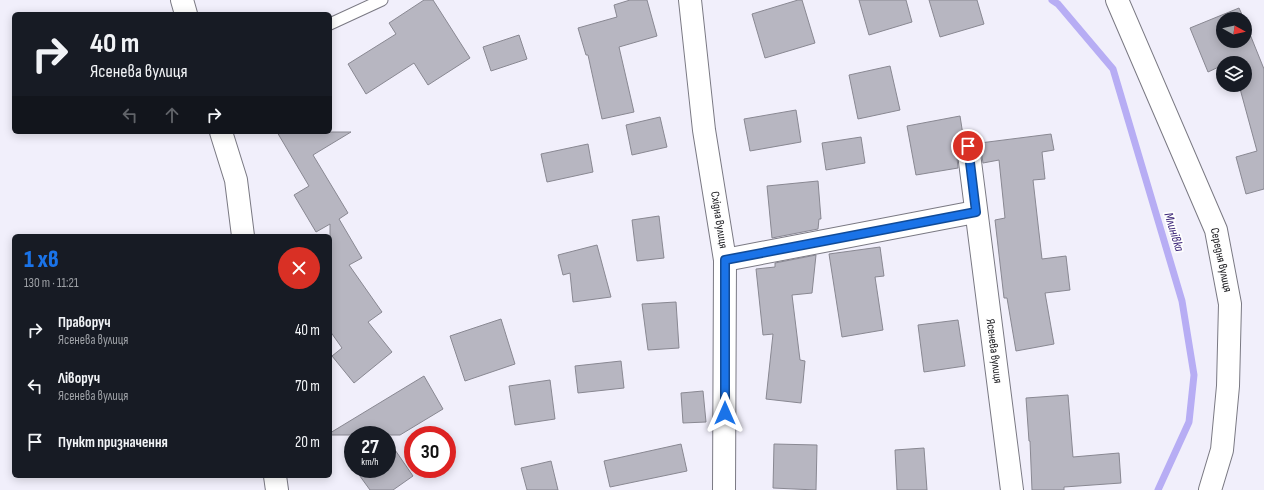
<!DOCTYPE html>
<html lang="uk">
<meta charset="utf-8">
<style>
body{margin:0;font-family:"Sofia Sans Condensed",sans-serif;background:#20242c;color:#f1f3f6;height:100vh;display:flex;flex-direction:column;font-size:15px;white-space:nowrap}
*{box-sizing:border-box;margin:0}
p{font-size:13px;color:#9ea1a6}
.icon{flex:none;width:22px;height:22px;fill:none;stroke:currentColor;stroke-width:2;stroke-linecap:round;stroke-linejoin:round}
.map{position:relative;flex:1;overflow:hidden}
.sheet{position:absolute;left:12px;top:234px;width:320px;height:244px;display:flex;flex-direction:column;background:#171b24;border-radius:6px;box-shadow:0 2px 10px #0003}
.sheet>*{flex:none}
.hud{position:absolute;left:12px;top:12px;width:320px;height:122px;border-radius:6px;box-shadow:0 2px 10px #0003;background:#171b24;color:#f1f3f6;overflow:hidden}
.needle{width:26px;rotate:98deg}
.buttons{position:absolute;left:1216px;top:12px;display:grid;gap:8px}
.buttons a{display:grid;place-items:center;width:36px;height:36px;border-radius:50%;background:#171b24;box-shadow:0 2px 10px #0003;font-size:20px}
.speed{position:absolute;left:344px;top:426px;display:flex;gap:8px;font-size:20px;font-weight:700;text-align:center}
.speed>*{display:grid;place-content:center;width:52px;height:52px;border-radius:50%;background:#171b24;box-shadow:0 2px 10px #0003;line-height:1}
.speed small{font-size:10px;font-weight:400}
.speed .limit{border:6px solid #d22;background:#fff;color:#111}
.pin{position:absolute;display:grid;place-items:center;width:34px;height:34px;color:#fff;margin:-17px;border:2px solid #fff;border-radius:50%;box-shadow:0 1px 4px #0007}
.me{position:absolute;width:44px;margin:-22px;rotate:0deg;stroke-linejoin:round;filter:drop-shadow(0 0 3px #0008)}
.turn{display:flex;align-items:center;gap:14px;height:84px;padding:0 12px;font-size:18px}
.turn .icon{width:52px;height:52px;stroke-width:2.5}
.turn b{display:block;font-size:28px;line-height:34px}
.lanes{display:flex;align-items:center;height:38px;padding:0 12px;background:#0003;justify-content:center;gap:20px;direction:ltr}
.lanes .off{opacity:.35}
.round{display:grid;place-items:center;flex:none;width:42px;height:42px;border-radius:21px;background:#20242c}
.head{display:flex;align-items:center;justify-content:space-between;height:68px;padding:0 12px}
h1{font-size:24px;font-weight:800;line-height:30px;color:#1a73e8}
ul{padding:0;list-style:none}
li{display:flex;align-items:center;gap:12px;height:56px;padding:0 12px}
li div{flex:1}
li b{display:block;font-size:15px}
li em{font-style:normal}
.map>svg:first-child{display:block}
</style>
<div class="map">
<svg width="1264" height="490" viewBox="0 0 1264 490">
<rect width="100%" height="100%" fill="#f1effb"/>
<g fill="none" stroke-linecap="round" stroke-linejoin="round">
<polyline stroke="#b7adf4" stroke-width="7" points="1052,0 1058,4 1113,69 1182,301 1194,375 1189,422 1158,490"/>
</g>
<g fill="#b7b6c1" stroke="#898892">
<polygon points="424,0 433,0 470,58 428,85 414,63 366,94 348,64 396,34 389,23"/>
<polygon points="630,0 647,0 657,36 619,47 634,112 602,119 588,55 586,55 578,28 617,17 614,5"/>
<polygon points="798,0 802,0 815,43 765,58 752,14"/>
<polygon points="859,0 906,0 912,22 869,35"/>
<polygon points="929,0 977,0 984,24 940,37"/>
<polygon points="1239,8 1244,19 1223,19 1223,41 1245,41 1245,22 1264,69 1264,189 1246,194 1236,157 1257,151 1239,85 1245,85 1245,63 1233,63 1232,62 1223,63 1223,65 1208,72 1190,28"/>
<polygon points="519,35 527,59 491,71 483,47"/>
<polygon points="890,66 900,110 858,119 849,75"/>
<polygon points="796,110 801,142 750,151 744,119"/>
<polygon points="960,116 963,135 960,136 956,142 956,148 958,168 916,175 907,126"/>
<polygon points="660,117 667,147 632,155 626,125"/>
<polygon points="277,132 351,132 313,155 348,213 339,219 362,258 349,265 382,312 368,322 392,352 354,383 332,356 342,348 330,331 330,224 316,232 294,195 309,186"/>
<polygon points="1051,134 1054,150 1042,152 1045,179 1033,180 1042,259 1066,256 1070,290 1045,293 1054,344 1016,351 1007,298 1004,298 995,220 1005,218 999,160 983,163 980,143"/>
<polygon points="861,137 865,163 826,170 822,143"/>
<polygon points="588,144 593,172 547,182 541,154"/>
<polygon points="818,181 821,219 819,219 818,229 772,238 767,186"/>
<polygon points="659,216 664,258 637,261 632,220"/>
<polygon points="597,245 611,297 573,302 570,273 563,275 558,255"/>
<polygon points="880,247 884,276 875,277 883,330 842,337 829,254"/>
<polygon points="816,255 812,293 792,295 800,360 805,361 801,403 766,399 773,334 763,335 756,269 775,267 775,263"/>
<polygon points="676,302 679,348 648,350 642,304"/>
<polygon points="501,319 515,364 465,381 450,336"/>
<polygon points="958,320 965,366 924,372 918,325"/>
<polygon points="621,361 624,388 578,393 575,366"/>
<polygon points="424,376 443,409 400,435 330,435 330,433"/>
<polygon points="550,380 555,419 515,425 509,386"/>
<polygon points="703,391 706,422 683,423 681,393"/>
<polygon points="1068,395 1073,457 1119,453 1121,483 1064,487 1064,490 1032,490 1030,441 1029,441 1026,398"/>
<polygon points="681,444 687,471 610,487 604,461"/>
<polygon points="774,444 817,445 816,490 773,488"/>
<polygon points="393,447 413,476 393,490 370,490 357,472 362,469 387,469 387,451"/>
<polygon points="924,448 927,490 897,490 895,450"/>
<polygon points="551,461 558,490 527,490 521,468"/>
</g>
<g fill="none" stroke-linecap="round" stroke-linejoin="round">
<g stroke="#7a7983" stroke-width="13">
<polyline id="service" points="330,24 382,0"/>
</g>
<g stroke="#7a7983" stroke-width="24">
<g id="minor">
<polyline points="182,0 186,14"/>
<polyline points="690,0 704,130 725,260 724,490"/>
<polyline points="1117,0 1216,230 1230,304 1228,386 1222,450 1210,490"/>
<polyline points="221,132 236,180 243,236"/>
<polyline points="968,146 1012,490"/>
<polyline points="725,260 975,212"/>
<polyline points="275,476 277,490"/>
</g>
</g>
<use href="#service" stroke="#fff" stroke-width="11"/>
<use href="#minor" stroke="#fff" stroke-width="22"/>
</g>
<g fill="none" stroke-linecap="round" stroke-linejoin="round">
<g stroke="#114b97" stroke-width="10">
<polyline id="route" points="725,413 725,260 976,212 968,146"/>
</g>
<use href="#route" stroke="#1a73e8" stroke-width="7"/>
</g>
<g text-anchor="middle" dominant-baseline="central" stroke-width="3.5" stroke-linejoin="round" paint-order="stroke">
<g font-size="12" fill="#151519" stroke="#fefefe">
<text transform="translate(719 220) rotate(81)">Східна вулиця</text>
<text transform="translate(1221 260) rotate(78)">Середня вулиця</text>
<text transform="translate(994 351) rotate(83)">Ясенева вулиця</text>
</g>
<g font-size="13" font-style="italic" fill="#3d2779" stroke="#fefefe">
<text transform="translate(1174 232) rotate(73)">Млинівка</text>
</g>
</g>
</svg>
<div class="buttons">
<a><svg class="needle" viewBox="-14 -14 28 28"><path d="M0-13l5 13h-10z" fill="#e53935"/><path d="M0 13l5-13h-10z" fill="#9ea1a6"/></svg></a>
<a><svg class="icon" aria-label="layers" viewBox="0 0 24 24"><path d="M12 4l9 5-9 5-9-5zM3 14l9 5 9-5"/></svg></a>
</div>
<div class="speed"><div>27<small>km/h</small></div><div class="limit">30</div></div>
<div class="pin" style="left:968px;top:146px;background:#d93025"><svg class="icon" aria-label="arrive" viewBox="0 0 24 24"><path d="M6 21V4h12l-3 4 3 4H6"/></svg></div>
<svg class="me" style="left:725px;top:413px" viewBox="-20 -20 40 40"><path d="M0-17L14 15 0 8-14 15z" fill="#1a73e8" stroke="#fff" stroke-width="4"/></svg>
<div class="hud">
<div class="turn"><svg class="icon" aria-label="right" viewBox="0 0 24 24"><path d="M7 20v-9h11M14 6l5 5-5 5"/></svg><div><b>40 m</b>Ясенева вулиця</div></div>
<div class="lanes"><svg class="icon off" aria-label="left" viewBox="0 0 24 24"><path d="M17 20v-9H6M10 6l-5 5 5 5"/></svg><svg class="icon off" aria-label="ahead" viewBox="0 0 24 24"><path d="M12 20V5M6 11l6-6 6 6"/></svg><svg class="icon" aria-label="right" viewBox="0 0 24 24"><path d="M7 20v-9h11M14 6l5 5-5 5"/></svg></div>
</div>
<section class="sheet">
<div class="head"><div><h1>1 хв</h1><p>130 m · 11:21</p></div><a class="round" style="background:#d93025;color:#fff"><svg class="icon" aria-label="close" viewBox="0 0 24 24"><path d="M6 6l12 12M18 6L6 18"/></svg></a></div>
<ul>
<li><svg class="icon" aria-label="right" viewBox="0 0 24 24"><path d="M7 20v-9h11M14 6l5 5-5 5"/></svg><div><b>Праворуч</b><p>Ясенева вулиця</p></div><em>40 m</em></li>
<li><svg class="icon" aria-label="left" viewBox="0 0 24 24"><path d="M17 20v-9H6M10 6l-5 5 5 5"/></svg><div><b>Ліворуч</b><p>Ясенева вулиця</p></div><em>70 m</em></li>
<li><svg class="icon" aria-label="arrive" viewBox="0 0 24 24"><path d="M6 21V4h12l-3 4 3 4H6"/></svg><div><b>Пункт призначення</b></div><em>20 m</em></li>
</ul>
</section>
</div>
